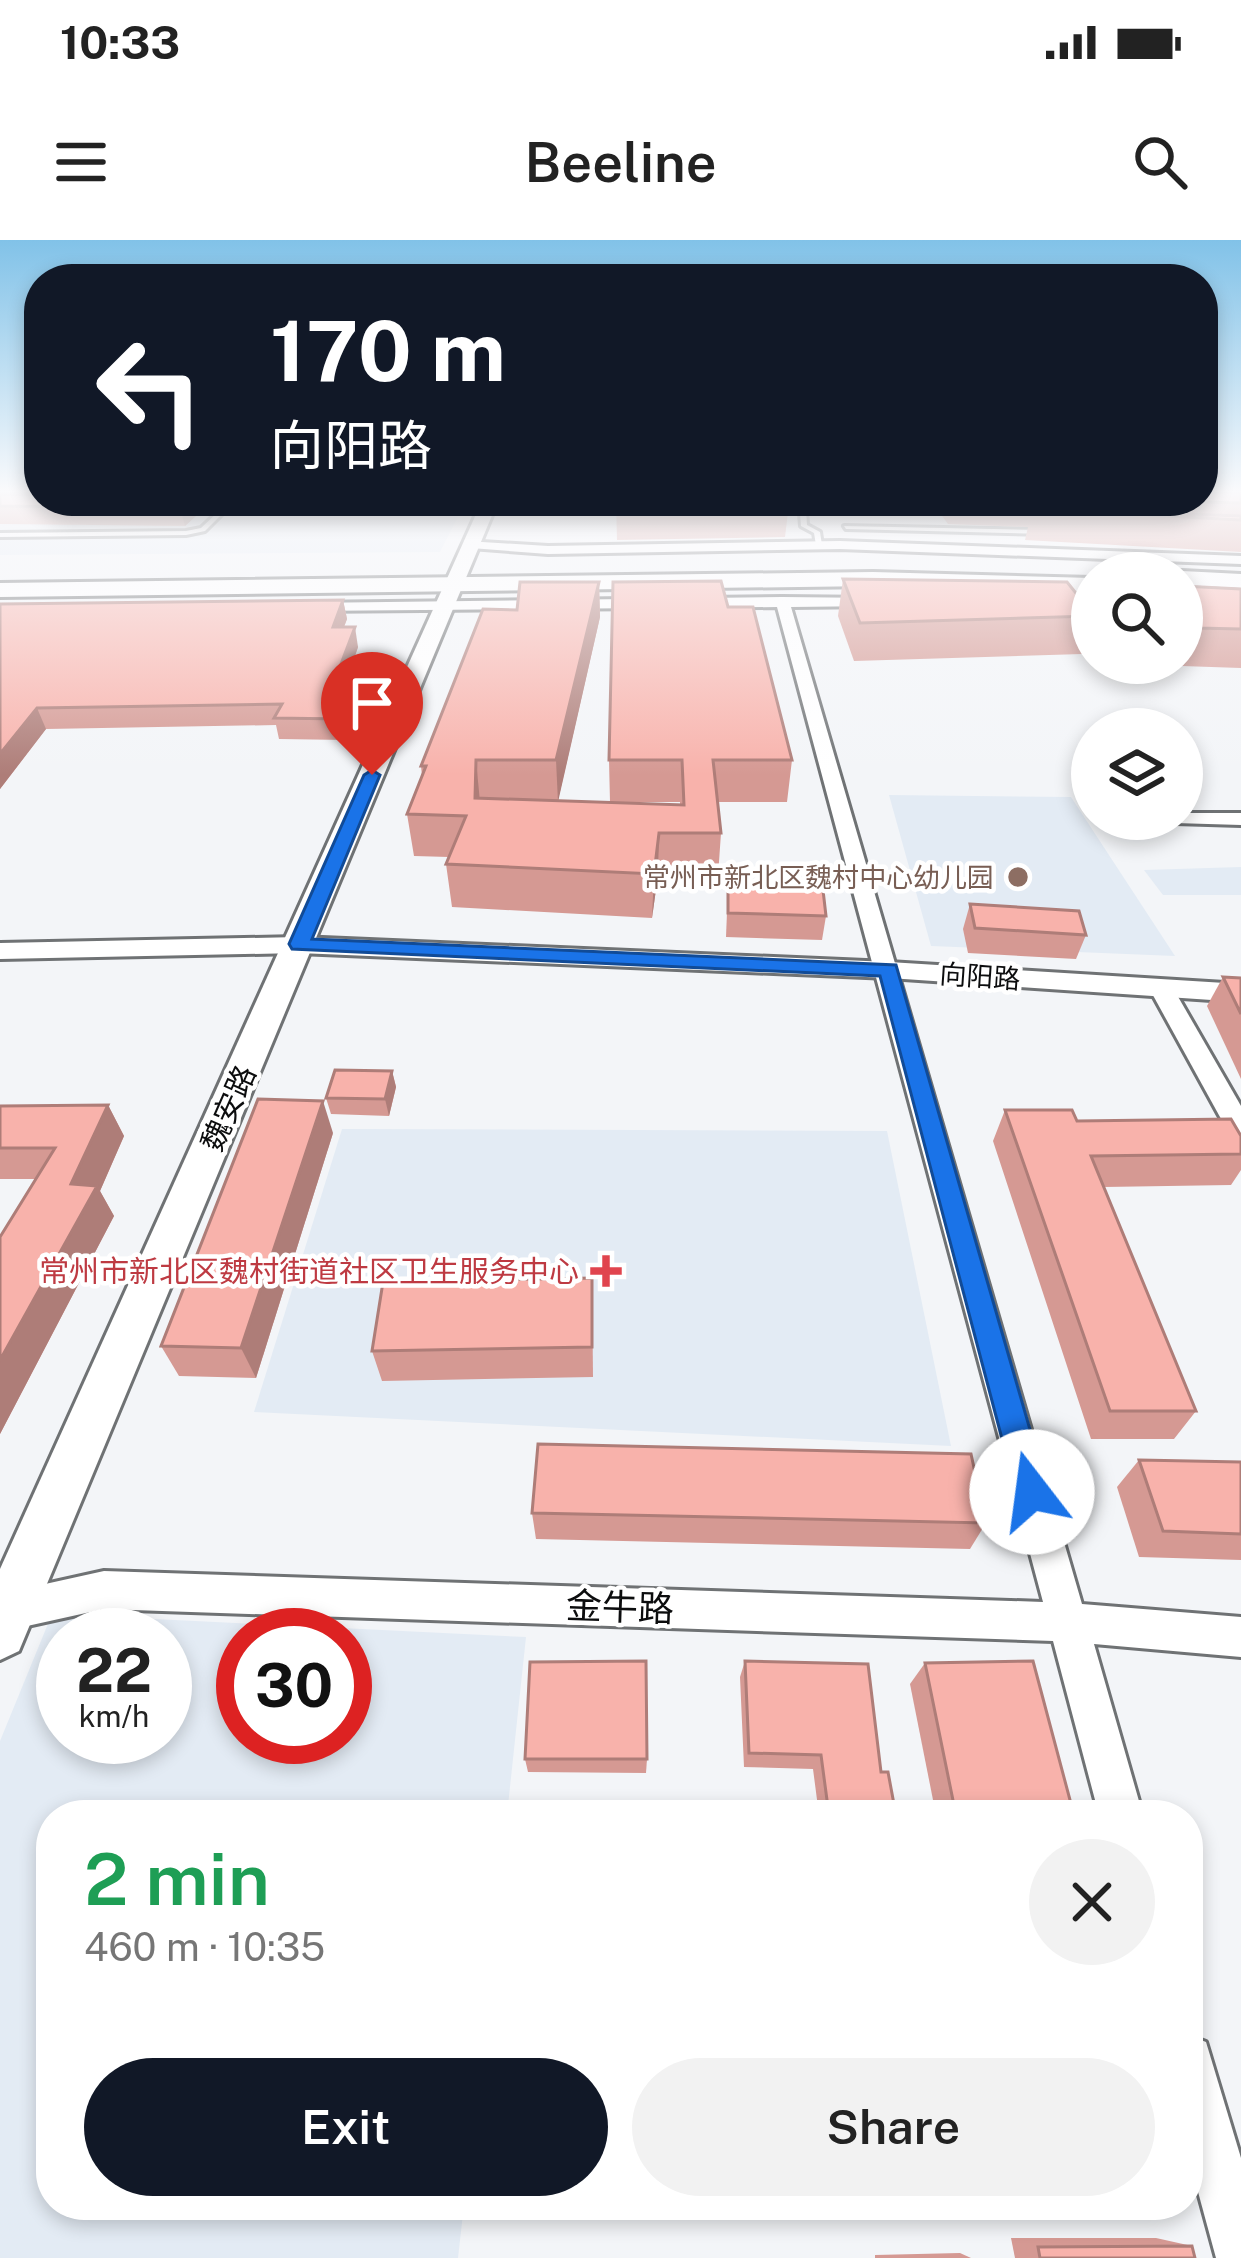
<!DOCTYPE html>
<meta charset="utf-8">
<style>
body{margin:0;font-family:"Public Sans","Noto Sans SC",sans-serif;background:#f2f2f2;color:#222;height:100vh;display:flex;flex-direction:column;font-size:45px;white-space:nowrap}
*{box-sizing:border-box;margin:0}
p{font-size:39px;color:#767676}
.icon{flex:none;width:66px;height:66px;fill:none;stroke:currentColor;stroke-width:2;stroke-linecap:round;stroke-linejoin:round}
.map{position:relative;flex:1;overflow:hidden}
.panel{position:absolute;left:36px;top:1560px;width:1167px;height:420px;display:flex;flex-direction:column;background:#fff;border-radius:48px;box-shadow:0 6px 18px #0003}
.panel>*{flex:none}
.hud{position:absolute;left:24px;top:24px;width:1194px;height:252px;border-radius:48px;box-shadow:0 6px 18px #0003;background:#111827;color:#fff;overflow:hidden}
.controls{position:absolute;left:1071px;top:312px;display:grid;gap:24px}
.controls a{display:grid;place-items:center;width:132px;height:132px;border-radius:50%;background:#fff;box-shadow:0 6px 18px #0003;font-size:60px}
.speed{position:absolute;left:36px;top:1368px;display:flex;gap:24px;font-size:60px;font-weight:700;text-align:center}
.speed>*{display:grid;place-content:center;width:156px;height:156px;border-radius:50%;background:#fff;box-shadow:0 6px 18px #0003;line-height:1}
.speed small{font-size:30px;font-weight:400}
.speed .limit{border:18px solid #d22;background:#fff;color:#111}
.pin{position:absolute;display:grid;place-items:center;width:102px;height:102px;color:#fff;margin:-123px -51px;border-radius:50% 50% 50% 0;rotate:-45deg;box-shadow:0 0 12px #0007}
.pin .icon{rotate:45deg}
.me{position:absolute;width:132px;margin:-66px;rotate:345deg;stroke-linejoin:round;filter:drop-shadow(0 0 9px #0008)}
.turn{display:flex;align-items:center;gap:42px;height:252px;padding:0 48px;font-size:54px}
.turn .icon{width:156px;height:156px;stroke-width:2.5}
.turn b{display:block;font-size:84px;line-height:102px}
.round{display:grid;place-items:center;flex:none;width:126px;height:126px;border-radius:63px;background:#f2f2f2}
.headline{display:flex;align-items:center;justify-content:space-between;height:204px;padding:0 48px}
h1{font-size:72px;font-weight:600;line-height:90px;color:#1e9e55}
.cta{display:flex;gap:24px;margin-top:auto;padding:24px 48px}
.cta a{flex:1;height:138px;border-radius:72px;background:#111827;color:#fff;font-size:48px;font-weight:600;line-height:138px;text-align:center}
.cta a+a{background:#f2f2f2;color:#222}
.status{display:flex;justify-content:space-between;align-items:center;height:84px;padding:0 60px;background:#fff;direction:ltr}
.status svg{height:33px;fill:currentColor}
header{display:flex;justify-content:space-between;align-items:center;height:156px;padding:0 48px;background:#fff;font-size:54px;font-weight:600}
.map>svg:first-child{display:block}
</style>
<div class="status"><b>10:33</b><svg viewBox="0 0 49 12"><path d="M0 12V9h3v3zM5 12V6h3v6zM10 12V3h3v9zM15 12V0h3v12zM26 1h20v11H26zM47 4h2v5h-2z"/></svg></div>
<header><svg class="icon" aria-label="menu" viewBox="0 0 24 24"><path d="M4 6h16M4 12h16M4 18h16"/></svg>Beeline<svg class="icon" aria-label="search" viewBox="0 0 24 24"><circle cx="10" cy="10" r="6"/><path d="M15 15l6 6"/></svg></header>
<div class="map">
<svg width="1241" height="2018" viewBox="0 0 1241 2018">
<rect width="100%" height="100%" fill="#f3f5f8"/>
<g fill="#e3ebf4" fill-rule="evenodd">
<polygon points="0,252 39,261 466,261 440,312 0,315"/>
<polygon points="889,555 1071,557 1175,716 931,706"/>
<polygon points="1241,627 1241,655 1163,655 1144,630"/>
<polygon points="342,889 887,891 951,1206 254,1172"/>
<path d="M 52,1374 L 526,1397 L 507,1575 L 51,1575 L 51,1965 L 464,1965 L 458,2018 L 0,2018 L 0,1501 ZM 63,1395 L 165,1395 L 165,1497 L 63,1497 ZM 243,1395 L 345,1395 L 345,1497 L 243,1497 Z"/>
</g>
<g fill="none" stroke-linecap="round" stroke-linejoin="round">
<g stroke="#6f7274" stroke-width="6">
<g id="service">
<polygon points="412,261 418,261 412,270 398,273 224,272 205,291 186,295 0,297 0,293 186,291 201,288 218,272 175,271 177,268 221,268 227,264 230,266 228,268 398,269 408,268"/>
<polygon points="799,261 805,261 806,265 840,266 888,261 840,270 806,269 807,285 820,292 822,305 819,307 816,305 814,293 801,286"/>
<polygon points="844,286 1047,290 1050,292 1047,294 846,289"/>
</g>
</g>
<g stroke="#6f7274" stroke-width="6">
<g id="minor">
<polygon points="466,301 548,306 840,301 1241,316 1241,324 840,309 548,314 471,308"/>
<polygon points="782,357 876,358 883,362 876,366 791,367 1082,1364 1241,1377 1241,1417 1094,1404 1143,1575 1099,1575 1053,1401 104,1369 0,1392 0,1354 104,1331 1043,1362 777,367 306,371 299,367 306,363"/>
<polygon points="1182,573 1241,573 1241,585 1175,583 1172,579 1182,579"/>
<polygon points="1161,741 1173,748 1241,866 1241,899 1231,897 1149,748"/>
<polygon points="1188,1795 1206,1802 1241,1918 1241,2018 1216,2018 1188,1915"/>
</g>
</g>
<g stroke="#6f7274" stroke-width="6">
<polygon id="tertiary" points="299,697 889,722 1241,744 1241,762 889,738 299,713 0,719 0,703"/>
</g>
<g stroke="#6f7274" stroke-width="6">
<polygon id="secondary" points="482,261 498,261 19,1411 0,1420 0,1329"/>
</g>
<g stroke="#6f7274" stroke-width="6">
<g id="trunk">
<polygon points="1182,331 1241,334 1241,348 1182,345 1182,333 1176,333"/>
<polygon points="873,332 1092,338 1092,352 873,346 0,357 0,343"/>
</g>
</g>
<use href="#service" fill="#fff" fill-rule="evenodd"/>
<use href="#minor" fill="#fff" fill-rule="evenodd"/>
<use href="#tertiary" fill="#fff" fill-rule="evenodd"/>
<use href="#secondary" fill="#fff" fill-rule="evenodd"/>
<use href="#trunk" fill="#fff" fill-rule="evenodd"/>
</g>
<g fill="#d59993">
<polygon points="0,252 39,252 39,261 402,261 400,264 193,262 197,275 185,286 0,284"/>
<polygon points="1241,252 1241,312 1025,300 1028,287 948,284 931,261 1203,261"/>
<polygon points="616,261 789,264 785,297 617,300"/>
<polygon points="843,339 1092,373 1092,384 1082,414 854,421 838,376"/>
<polygon points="599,342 600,377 558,560 680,565 680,562 610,562 609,520 728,367 792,520 787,562 718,562 721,593 718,636 658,635 652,678 452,667 446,624 449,617 414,616 407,574 422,536 421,526 517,370"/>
<polygon points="1182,346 1241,349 1241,428 1182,426 1180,423 1182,423"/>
<polygon points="343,360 347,379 344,387 358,407 342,454 356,454 360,475 347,500 279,499 276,485 46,489 0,549 0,364"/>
<polygon points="728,647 826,676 822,700 726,697"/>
<polygon points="970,664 1086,695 1076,719 968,713 963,689"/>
<polygon points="1223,737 1241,738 1241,839 1207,766"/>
<polygon points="392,831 396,847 389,876 331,874 326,858"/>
<polygon points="108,865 124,896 100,951 114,976 0,1194 0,997 36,939 0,939 0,866"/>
<polygon points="1005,870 1077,881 1241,896 1241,930 1231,945 1104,947 1196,1171 1174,1199 1091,1199 993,901"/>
<polygon points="333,893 256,1138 179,1136 161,1106"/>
<polygon points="592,1038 593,1137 382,1141 372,1111"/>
<polygon points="1139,1220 1241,1222 1241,1320 1139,1317 1117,1247"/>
<polygon points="532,1273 986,1283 970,1309 536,1299"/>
<polygon points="745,1421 881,1532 896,1575 819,1575 813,1529 744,1527 740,1437"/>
<polygon points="925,1423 1074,1575 936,1575 910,1444"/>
<polygon points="525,1519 647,1519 646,1533 528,1532"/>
<polygon points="1011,1998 1156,1998 1192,2006 1195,2018 1015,2018"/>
<polygon points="960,2013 971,2018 875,2018 875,2015"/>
</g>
<g fill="#ae7d78">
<polygon points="188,261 193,261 197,275 185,286 180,268"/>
<polygon points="599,342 600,377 558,562 556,520"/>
<polygon points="343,360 347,379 336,407 333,387"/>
<polygon points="355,387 358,407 335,474 330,453"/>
<polygon points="356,454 360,475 347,500 343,479"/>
<polygon points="37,468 46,489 0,549 0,514"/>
<polygon points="476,520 480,562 475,558"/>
<polygon points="659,593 658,635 652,678 654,634"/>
<polygon points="392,831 396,847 389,876 385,859"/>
<polygon points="323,861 333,893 256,1138 241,1108"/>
<polygon points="108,865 124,896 100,951 114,976 0,1194 0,1120 71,944"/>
</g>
<g fill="#f8b2ab" stroke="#ae7d78" stroke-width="3">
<polygon points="1203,252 1241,252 1241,263 1172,261 1203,261"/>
<polygon points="0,254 39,255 39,261 188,261 180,268 0,266"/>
<polygon points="617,261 787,261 789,264 617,266"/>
<polygon points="1033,269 1241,276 1241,280"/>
<polygon points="843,339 1067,342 1092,373 1092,376 860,383"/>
<polygon points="721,341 728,367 753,367 792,520 713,520 721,593 659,593 654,634 446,624 466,576 407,574 426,526 421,526 483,369 517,370 520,342 599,342 556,520 476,520 475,558 684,565 682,520 609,520 613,342"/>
<polygon points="1182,346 1241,349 1241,389 1197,388 1182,368"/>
<polygon points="343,360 333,387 355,387 330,453 356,454 343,479 274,478 282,464 37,468 0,514 0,364"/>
<polygon points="728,647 823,650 826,676 728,673"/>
<polygon points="970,664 1079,671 1086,695 975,688"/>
<polygon points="1223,737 1241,738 1241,774"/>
<polygon points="335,830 392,831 385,859 326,858"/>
<polygon points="258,859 323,861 241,1108 161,1106"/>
<polygon points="108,865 71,944 97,946 0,1120 0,997 55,908 0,908 0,866"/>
<polygon points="1005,870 1072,870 1077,881 1231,879 1241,896 1241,914 1091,916 1196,1171 1110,1171"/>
<polygon points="592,1038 592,1107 372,1111 383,1042"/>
<polygon points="538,1204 971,1214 986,1283 532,1273"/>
<polygon points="1139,1220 1241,1222 1241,1294 1163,1291"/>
<polygon points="646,1421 647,1519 525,1519 530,1422"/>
<polygon points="745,1421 868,1424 881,1532 888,1532 896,1575 829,1575 821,1515 749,1513"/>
<polygon points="1033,1421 1074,1575 956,1575 925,1423"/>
<polygon points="1192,2006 1195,2018 1040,2018 1038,2007"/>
</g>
<linearGradient id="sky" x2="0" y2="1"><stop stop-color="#81c2e8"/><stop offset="0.47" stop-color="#fafafc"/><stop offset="1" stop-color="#fafafc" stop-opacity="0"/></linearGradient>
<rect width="1241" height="535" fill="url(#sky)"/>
<polygon fill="#1a73e8" stroke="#114b97" stroke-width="3" points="372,530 380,535 312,699 896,725 1048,1252 1044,1262 1032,1267 1020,1262 1016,1252 880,736 292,709 289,704 364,535"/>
<circle fill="#8d6e63" stroke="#fff" stroke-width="4.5" cx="1018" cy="637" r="12"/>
<path fill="#e0444e" stroke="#fff" stroke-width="4.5" d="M600 1013h12v12h12v12h-12v12h-12v-12h-12v-12h12z"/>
<g text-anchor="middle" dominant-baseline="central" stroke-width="9" stroke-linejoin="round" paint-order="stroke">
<g font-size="27" fill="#785e54" stroke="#fff" text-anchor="end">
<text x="994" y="637">常州市新北区魏村中心幼儿园</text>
</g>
<g font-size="27" fill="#0c0d0e" stroke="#fff">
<text transform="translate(980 736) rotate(4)">向阳路</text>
</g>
<g font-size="30" fill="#0c0d0e" stroke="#fff">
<text transform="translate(228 868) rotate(-66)">魏安路</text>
</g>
<g font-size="30" fill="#be3a42" stroke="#fff" text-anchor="end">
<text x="579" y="1031">常州市新北区魏村街道社区卫生服务中心</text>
</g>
<g font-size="36" fill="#0c0d0e" stroke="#fff">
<text transform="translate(620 1367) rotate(2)">金牛路</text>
</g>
</g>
</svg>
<div class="controls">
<a><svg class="icon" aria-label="search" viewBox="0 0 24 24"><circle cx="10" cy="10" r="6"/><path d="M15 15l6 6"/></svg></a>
<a><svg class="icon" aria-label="layers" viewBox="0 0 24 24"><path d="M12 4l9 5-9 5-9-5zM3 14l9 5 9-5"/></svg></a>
</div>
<div class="speed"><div>22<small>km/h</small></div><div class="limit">30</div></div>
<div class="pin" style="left:372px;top:535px;background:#d93025"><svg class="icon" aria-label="arrive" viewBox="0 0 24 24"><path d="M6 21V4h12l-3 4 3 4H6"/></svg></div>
<svg class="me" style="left:1032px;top:1252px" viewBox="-20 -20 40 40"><circle r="19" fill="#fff"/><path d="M0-13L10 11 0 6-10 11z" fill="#1a73e8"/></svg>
<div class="hud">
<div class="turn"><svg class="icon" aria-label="left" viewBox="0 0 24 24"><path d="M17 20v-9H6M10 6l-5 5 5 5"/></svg><div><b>170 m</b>向阳路</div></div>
</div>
<section class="panel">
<div class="headline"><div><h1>2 min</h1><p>460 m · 10:35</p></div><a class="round"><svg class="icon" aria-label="close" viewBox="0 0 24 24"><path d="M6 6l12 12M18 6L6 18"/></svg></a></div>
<div class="cta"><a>Exit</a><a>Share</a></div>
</section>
</div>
